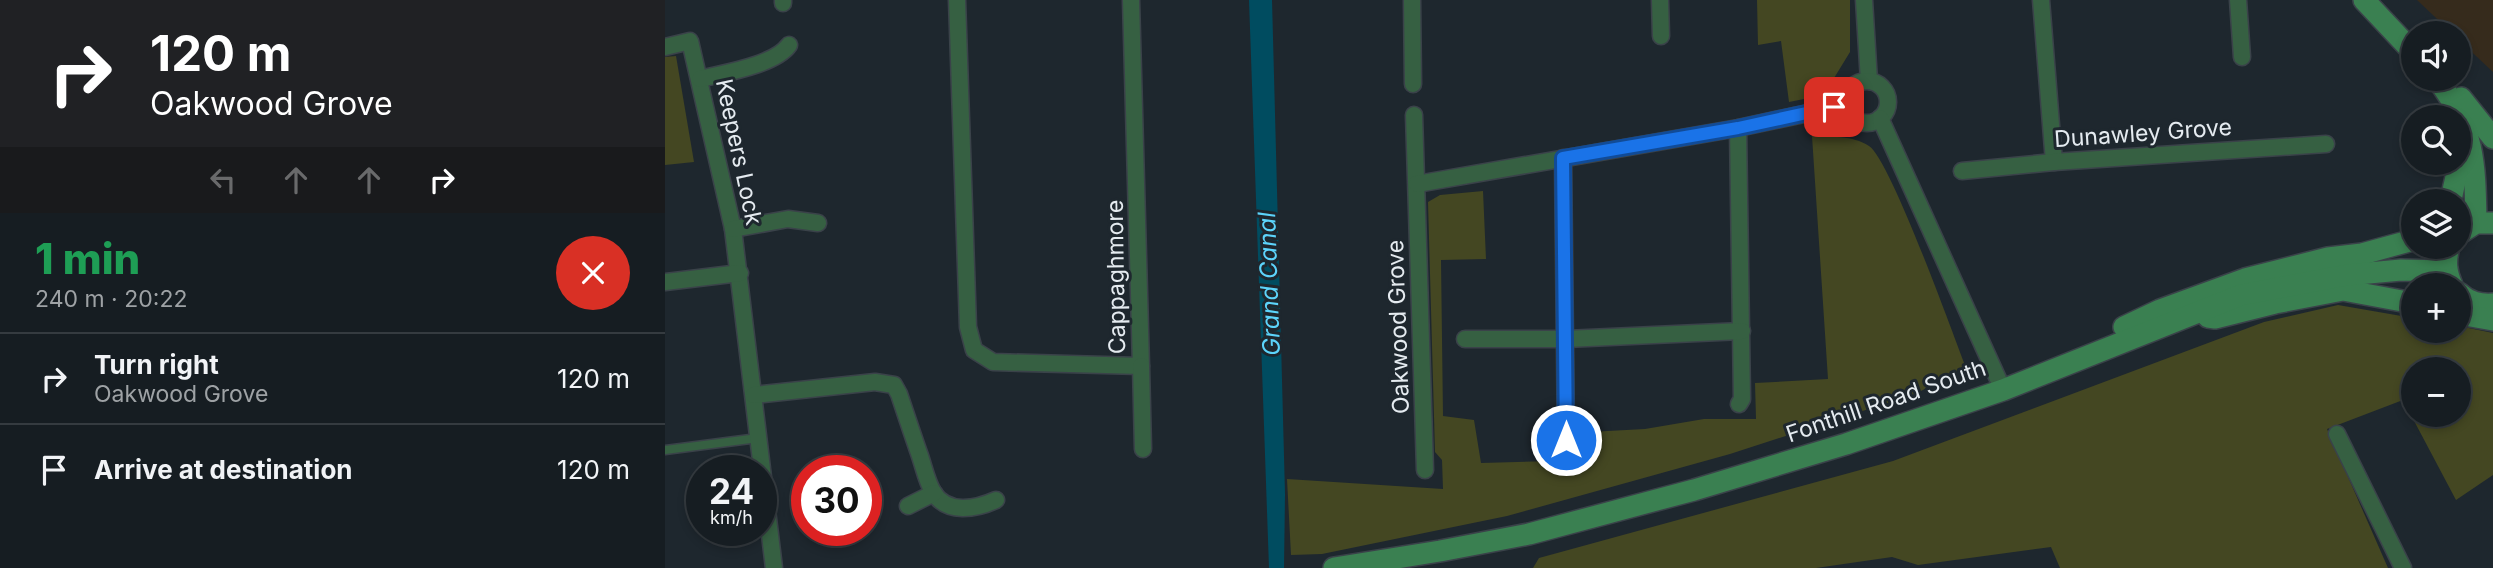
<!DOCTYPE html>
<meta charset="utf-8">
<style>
body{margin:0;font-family:Inter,sans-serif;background:#1f262a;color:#f1f3f6;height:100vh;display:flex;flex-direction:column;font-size:26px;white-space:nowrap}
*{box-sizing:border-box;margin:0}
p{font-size:23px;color:#9ea2a5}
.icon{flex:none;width:38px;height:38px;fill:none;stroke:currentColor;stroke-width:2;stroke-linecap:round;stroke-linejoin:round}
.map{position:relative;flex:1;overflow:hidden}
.drawer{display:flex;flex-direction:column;background:#161d22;width:665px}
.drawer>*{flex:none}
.top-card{background:#202124;color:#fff;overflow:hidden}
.fabs{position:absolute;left:1736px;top:21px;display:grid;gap:14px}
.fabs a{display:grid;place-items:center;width:70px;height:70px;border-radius:50%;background:#161d22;box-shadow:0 4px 10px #0003,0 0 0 2px #353b40;font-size:35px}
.speed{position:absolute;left:21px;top:455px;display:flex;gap:14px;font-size:35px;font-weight:700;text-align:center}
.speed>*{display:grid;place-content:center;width:91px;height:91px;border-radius:50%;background:#161d22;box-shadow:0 4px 10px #0003,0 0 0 2px #353b40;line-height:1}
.speed small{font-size:18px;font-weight:400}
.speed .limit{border:10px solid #d22;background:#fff;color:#111}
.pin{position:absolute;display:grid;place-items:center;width:60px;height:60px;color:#fff;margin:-30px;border-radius:14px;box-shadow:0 4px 10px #0006}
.me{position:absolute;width:77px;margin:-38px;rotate:0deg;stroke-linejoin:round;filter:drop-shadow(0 0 5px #0008)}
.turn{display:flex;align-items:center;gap:24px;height:147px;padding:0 35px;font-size:32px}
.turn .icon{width:91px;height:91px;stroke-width:2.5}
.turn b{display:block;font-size:49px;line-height:60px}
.lanes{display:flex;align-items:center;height:66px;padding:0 35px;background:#0003;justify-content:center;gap:35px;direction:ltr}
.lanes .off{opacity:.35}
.round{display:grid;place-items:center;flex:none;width:74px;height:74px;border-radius:37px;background:#1f262a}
.overview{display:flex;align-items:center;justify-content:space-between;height:119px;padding:0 35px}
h1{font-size:42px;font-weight:800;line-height:52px;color:#1e9e55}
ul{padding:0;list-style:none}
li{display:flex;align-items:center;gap:21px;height:91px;padding:0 35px;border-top:2px solid #353b40}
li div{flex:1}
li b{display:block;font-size:26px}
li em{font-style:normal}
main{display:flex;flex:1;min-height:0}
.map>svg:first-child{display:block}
</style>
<main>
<section class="drawer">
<div class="top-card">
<div class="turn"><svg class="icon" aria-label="right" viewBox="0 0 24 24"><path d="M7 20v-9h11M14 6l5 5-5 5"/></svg><div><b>120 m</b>Oakwood Grove</div></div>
<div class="lanes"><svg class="icon off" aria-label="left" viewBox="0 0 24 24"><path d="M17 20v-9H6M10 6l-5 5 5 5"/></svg><svg class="icon off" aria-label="ahead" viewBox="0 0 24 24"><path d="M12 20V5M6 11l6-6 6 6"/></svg><svg class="icon off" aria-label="ahead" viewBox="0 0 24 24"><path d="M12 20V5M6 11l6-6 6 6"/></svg><svg class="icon" aria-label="right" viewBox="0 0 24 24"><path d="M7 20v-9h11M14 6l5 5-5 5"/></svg></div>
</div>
<div class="overview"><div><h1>1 min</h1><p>240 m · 20:22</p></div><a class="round" style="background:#d93025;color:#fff"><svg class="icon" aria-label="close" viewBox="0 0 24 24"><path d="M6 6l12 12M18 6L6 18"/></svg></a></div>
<ul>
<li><svg class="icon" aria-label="right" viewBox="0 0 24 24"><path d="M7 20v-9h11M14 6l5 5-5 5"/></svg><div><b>Turn right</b><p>Oakwood Grove</p></div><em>120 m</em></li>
<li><svg class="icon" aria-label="arrive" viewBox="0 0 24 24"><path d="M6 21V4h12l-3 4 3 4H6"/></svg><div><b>Arrive at destination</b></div><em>120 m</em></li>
</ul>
</section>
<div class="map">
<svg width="1828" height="568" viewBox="0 0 1828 568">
<rect width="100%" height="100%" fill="#1e272e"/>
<polygon fill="#362b1c" points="1752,0 1828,0 1828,72 1794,40 1794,33 1787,33"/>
<g fill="#444722" fill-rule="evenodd">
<polygon points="1092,0 1185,0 1185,52 1166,83 1144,98 1124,102 1116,41 1093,45"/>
<polygon points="11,56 29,162 0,165 0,57"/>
<path d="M 1147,136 C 1167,137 1187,135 1204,146 C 1225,159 1288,334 1301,368 L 1250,394 L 1065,454 L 842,516 L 657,554 L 626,555 L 622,479 L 778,489 L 777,460 L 770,452 L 763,202 L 775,195 L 818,191 L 821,259 L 776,260 L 778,416 L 809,420 L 816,463 L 922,460 L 924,432 L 980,429 L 1039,419 L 1091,419 L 1090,383 L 1163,379 Z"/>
<path d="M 1673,305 L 1748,318 L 1748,331 L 1794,331 L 1794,326 L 1828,333 L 1828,475 L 1791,500 L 1738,400 L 1662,429 L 1723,568 L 1395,568 L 1386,547 L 1253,565 L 1227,557 L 1151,568 L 868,568 L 874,558 L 1228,461 L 1599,322 ZM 1748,369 L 1794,369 L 1794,415 L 1748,415 Z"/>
</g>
<polygon fill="#004c60" points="584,0 607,0 620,494 619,568 604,568"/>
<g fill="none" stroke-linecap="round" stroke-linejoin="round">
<g stroke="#3a4249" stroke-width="11">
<polyline id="service" points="0,450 93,438"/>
</g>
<g stroke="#3a4249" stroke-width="19">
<g id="minor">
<polyline points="118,0 118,3"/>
<polyline points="292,0 303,327 309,350 328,362 476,366 466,0"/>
<polyline points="747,0 748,84"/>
<polyline points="995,0 996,36"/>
<polyline points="1199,0 1204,81"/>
<polyline points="1376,0 1389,162"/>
<polyline points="1573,0 1577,57"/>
<polyline points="0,47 25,41 68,229 109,568"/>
<path d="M 35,79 C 59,73 110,65 124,45"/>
<circle cx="1202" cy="102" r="21"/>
<polyline points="749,115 760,470"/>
<polyline points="1215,118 1338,390"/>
<polyline points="1073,128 1077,399 1074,404"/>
<polyline points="898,158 901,440"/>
<polyline points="1297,171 1389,162 1661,144"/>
<polyline points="752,184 1073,128 1181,105"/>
<polyline points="68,229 123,219 153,223"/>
<polyline points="0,282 75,273"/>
<polyline points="800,339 901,339 1077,331"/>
<polyline points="476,366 478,449"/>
<path d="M 89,395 L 210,382 L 229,385 L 234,394 C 241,415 248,436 255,456 C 259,468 262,482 268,492 C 282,515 311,509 331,500"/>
<polyline points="1672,434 1738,568"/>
<polyline points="243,506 269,493"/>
</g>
</g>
<g stroke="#3a4249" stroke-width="24">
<g id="secondary">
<polyline points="1699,0 1748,52"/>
<path d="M 1772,79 C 1810,129 1810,163 1811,223"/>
<polyline points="1796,98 1828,138"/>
<polyline points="1783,201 1787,195 1794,163"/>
<polyline points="1794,234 1811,223 1828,223"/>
<path d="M 1784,247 C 1780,261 1781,272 1787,285"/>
<path d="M 1794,293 C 1804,302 1814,305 1828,304"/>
<polyline points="1794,314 1828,320"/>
<polyline points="1543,317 1550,318 1610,303 1678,290 1748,303"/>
<polyline points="1459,327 1495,310 1580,279 1663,258 1697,254 1748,240"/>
<polyline points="669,568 775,551 864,534 1029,490 1181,444 1338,390 1576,295 1682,275 1736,270 1781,271"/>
</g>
</g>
<use href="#service" stroke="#366042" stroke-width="8"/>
<use href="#minor" stroke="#366042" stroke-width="16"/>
<use href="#secondary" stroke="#3a8051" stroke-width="21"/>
</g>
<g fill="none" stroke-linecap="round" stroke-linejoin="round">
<g stroke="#114b97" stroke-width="18">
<polyline id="route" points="901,440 898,158 1073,128 1169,107"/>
</g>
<use href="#route" stroke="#1a73e8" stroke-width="12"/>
</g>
<g text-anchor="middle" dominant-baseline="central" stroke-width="6" stroke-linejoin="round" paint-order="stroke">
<g font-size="23" fill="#e5ebf0" stroke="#1e272e">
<text transform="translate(1478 133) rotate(-4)">Dunawley Grove</text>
<text transform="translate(74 152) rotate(78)">Keepers Lock</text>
<text transform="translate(451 277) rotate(-91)">Cappaghmore</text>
<text transform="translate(733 327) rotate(-92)">Oakwood Grove</text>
<text transform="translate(1221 401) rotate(-19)">Fonthill Road South</text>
</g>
<g font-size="24" font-style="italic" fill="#5cd4fb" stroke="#1e272e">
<text transform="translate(604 284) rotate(-92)">Grand Canal</text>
</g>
</g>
</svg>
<div class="fabs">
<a><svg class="icon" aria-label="sound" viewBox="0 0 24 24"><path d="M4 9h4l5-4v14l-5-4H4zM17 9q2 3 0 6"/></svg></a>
<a><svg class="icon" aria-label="search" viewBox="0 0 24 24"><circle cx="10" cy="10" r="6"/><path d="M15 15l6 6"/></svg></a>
<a><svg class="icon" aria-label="layers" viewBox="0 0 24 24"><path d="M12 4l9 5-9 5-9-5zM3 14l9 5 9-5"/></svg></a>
<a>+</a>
<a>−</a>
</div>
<div class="speed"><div>24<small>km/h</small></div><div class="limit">30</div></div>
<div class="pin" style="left:1169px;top:107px;background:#d93025"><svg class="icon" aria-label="arrive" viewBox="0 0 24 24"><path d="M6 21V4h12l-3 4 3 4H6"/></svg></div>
<svg class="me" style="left:901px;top:440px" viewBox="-20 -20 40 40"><circle r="17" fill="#1a73e8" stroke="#fff" stroke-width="3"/><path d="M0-11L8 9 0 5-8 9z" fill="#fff"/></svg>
</div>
</main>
